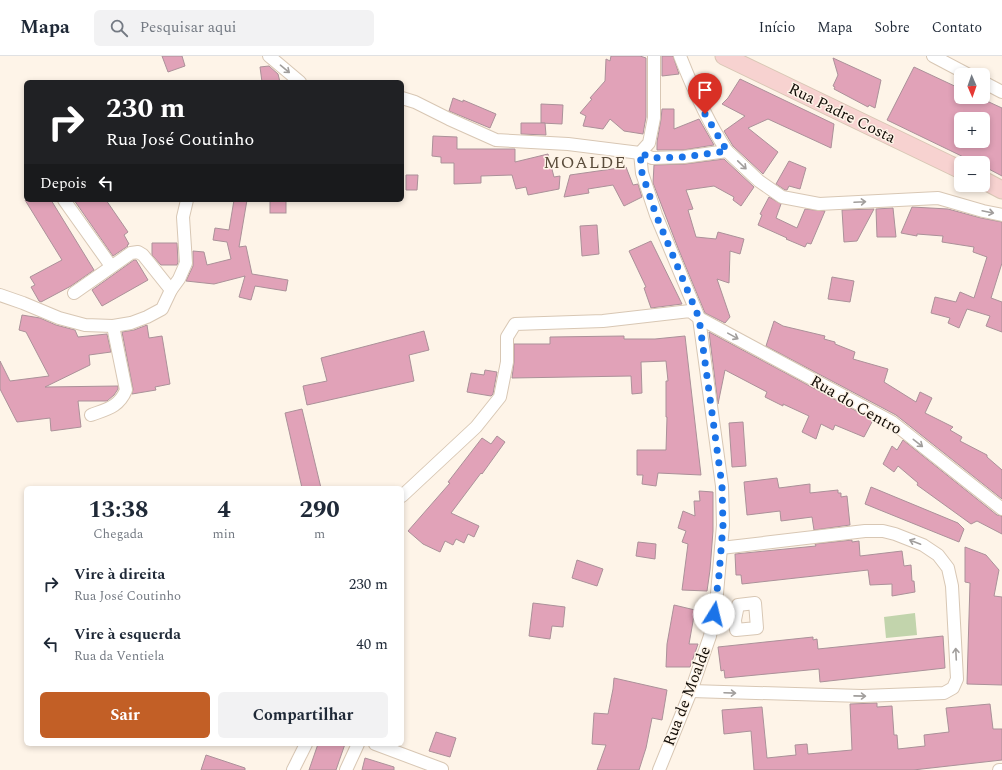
<!DOCTYPE html>
<html lang="pt">
<meta charset="utf-8">
<style>
body{margin:0;font-family:Spectral,serif;background:#f2f2f3;color:#1f2937;height:100vh;display:flex;flex-direction:column;font-size:15px;white-space:nowrap}
*{box-sizing:border-box;margin:0}
p{font-size:13px;color:#747a83}
.icon{flex:none;width:22px;height:22px;fill:none;stroke:currentColor;stroke-width:2;stroke-linecap:round;stroke-linejoin:round}
.map{position:relative;flex:1;overflow:hidden}
.drawer{position:absolute;left:24px;top:430px;width:380px;height:260px;display:flex;flex-direction:column;background:#fff;border-radius:6px;box-shadow:0 2px 6px #0003}
.drawer>*{flex:none}
.hud{position:absolute;left:24px;top:24px;width:380px;height:122px;border-radius:6px;box-shadow:0 2px 6px #0003;background:#202124;color:#fff;overflow:hidden}
.needle{width:26px;rotate:178deg}
.fabs{position:absolute;left:954px;top:12px;display:grid;gap:8px}
.fabs a{display:grid;place-items:center;width:36px;height:36px;border-radius:6px;background:#fff;box-shadow:0 2px 6px #0003;font-size:20px}
.pin{position:absolute;display:grid;place-items:center;width:34px;height:34px;color:#fff;margin:-41px -17px;border-radius:50% 50% 50% 0;rotate:-45deg;box-shadow:0 0 4px #0007}
.pin .icon{rotate:45deg}
.me{position:absolute;width:44px;margin:-22px;rotate:9deg;stroke-linejoin:round;filter:drop-shadow(0 0 3px #0008)}
.turn{display:flex;align-items:center;gap:14px;height:84px;padding:0 16px;font-size:18px}
.turn .icon{width:52px;height:52px;stroke-width:2.5}
.turn b{display:block;font-size:28px;line-height:34px}
.then{display:flex;align-items:center;height:38px;padding:0 16px;background:#0003;gap:8px;font-size:15px}
.eta{display:flex;justify-content:space-evenly;align-items:center;height:68px;text-align:center}
.eta b{font-size:24px;font-weight:700;line-height:28px}
.button{display:flex;gap:8px;margin-top:auto;padding:8px 16px}
.button a{flex:1;height:46px;border-radius:6px;background:#c25f26;color:#fff;font-size:16px;font-weight:700;line-height:46px;text-align:center}
.button a+a{background:#f2f2f3;color:#1f2937}
ul{padding:0;list-style:none}
li{display:flex;align-items:center;gap:12px;height:60px;padding:0 16px}
li div{flex:1}
li b{display:block;font-size:15px}
li em{font-style:normal}
header{display:flex;align-items:center;gap:24px;box-sizing:border-box;height:56px;padding:0 20px;background:#fff;border-bottom:1px solid #e0e1e3}
header strong{font-size:19px}
nav{display:flex;gap:22px;margin-inline-start:auto;font-size:14px}
.search{width:280px;height:36px;background:#f2f2f3;display:flex;align-items:center;gap:10px;box-sizing:border-box;padding:0 14px;border-radius:6px;color:#747a83;font-size:15px}
.map>svg:first-child{display:block}
</style>
<header>
<strong>Mapa</strong>
<div class="search"><svg class="icon" aria-label="search" viewBox="0 0 24 24"><circle cx="10" cy="10" r="6"/><path d="M15 15l6 6"/></svg>Pesquisar aqui</div>
<nav><a>Início</a><a>Mapa</a><a>Sobre</a><a>Contato</a></nav>
</header>
<div class="map">
<svg width="1002" height="714" viewBox="0 0 1002 714">
<rect width="100%" height="100%" fill="#fef4e8"/>
<polygon fill="#c2d4ac" points="915,557 917,579 886,582 884,561"/>
<g fill="#e1a2b8" stroke="#ab9199" fill-rule="evenodd">
<polygon points="162,0 182,0 185,10 168,16"/>
<polygon points="611,0 640,0 646,2 646,61 643,78 624,75 610,63 603,73 583,70 586,60 580,57 592,43 590,42 605,25 606,3 610,5"/>
<polygon points="662,0 673,0 679,18 662,20"/>
<polygon points="833,2 881,24 875,52 869,49 868,51 834,33 835,31 833,30 838,19"/>
<polygon points="269,10 278,18 280,26 262,26 260,11"/>
<path d="M 914,11 L 961,33 L 961,41 L 978,41 L 1002,52 L 1002,120 L 983,110 L 983,107 L 976,107 L 887,64 ZM 961,63 L 983,63 L 983,85 L 961,85 Z"/>
<polygon points="740,23 834,68 831,92 768,63 748,72 778,96 763,118 733,90 724,75 745,60 722,48 728,42"/>
<polygon points="453,42 463,46 463,44 496,58 490,72 449,55"/>
<polygon points="541,48 563,49 562,68 541,67"/>
<polygon points="662,53 674,53 674,73 699,63 714,89 683,94 657,94 657,86 661,63"/>
<polygon points="521,67 545,67 546,79 521,78"/>
<polygon points="433,80 457,81 457,93 515,93 515,106 548,98 554,121 560,120 559,133 528,139 526,131 516,133 512,119 481,120 481,127 454,128 454,107 441,107 441,101 432,100"/>
<polygon points="724,103 754,131 741,150 733,144 734,141 714,130 686,134 693,153 688,154 696,181 716,183 718,176 744,183 740,198 730,195 729,227 717,223 730,261 725,267 705,257 678,192 653,127 654,109 685,108"/>
<polygon points="789,105 806,112 800,133 789,130 787,134 785,134 776,128"/>
<polygon points="626,111 633,129 638,128 642,141 624,150 613,129 588,133 589,137 564,141 570,119"/>
<polygon points="406,119 418,119 417,134 406,134"/>
<polygon points="769,141 781,148 776,162 797,172 805,153 825,155 811,188 807,187 805,191 786,183 787,182 758,169 762,159 760,158"/>
<polygon points="25,144 51,144 94,214 71,230 41,246 39,245 31,231 35,229 30,221 62,204"/>
<polygon points="74,144 106,144 128,176 124,179 129,188 127,189 128,190 113,200"/>
<polygon points="234,144 247,144 239,191 246,190 252,218 288,224 286,235 255,230 251,244 239,241 245,220 214,228 186,225 193,210 193,195 204,196 207,209 231,203 227,186 213,184 215,172 229,174"/>
<rect x="270" y="144" width="16" height="13"/>
<polygon points="912,151 948,153 981,162 1002,166 1002,207 991,242 1002,246 1002,276 986,270 990,260 967,253 959,272 948,267 950,262 931,257 935,241 956,246 960,236 974,242 987,201 973,196 974,191 942,186 943,180 917,178 917,180 901,177"/>
<polygon points="893,152 896,181 877,181 876,153"/>
<polygon points="874,153 857,185 844,186 842,154"/>
<polygon points="597,169 599,198 582,200 580,170"/>
<polygon points="651,185 682,248 651,252 644,232 646,231 629,195"/>
<polygon points="152,187 177,187 178,206 177,209 161,209 152,199"/>
<polygon points="134,204 136,204 148,224 102,250 92,234"/>
<polygon points="832,221 854,225 850,246 828,243"/>
<polygon points="22,259 40,262 56,269 75,274 78,281 107,278 111,296 89,299 90,309 45,331 118,330 118,333 114,339 107,345 78,345 81,371 51,375 50,362 17,366 0,333 0,305 10,325 49,320 26,276 19,274"/>
<polygon points="774,265 783,270 825,280 824,283 835,286 835,288 855,296 853,303 888,313 884,326 916,346 920,336 932,342 925,357 953,371 950,374 962,381 960,385 987,399 987,401 1002,414 1002,443 896,359 766,290"/>
<polygon points="147,269 149,282 162,280 170,328 155,331 156,334 132,338 133,333 122,276 134,274"/>
<polygon points="424,275 429,294 409,299 414,325 307,349 303,330 327,325 321,302"/>
<polygon points="709,276 873,364 864,381 835,369 833,374 821,368 816,383 802,376 809,360 783,348 783,350 765,341 767,336 725,314 718,348"/>
<polygon points="624,280 624,283 655,283 685,280 701,419 658,417 656,430 642,428 643,419 637,419 637,394 666,394 667,361 666,361 666,325 668,325 666,305 641,306 642,337 632,338 631,320 512,322 514,306 514,288 550,288 550,281"/>
<polygon points="485,314 497,316 493,338 491,340 467,336 471,317 484,319"/>
<polygon points="302,353 321,432 302,432 285,357"/>
<polygon points="743,366 746,410 732,411 729,367"/>
<polygon points="497,380 505,386 482,418 481,417 451,457 479,470 474,481 468,478 464,487 456,483 453,489 445,485 440,496 423,488 408,475 450,427 448,426 482,382 491,388"/>
<polygon points="903,384 997,459 1002,460 1002,478 977,465 971,468 917,429 918,427 898,410 894,416 883,408 892,390 897,394"/>
<polygon points="777,422 779,432 810,428 810,437 838,434 838,437 841,437 841,441 847,440 850,469 814,474 812,461 781,465 780,455 747,459 744,426"/>
<polygon points="871,431 958,467 964,473 959,486 865,448"/>
<polygon points="699,435 713,436 713,475 710,514 707,535 682,534 688,488 682,486 686,475 678,472 683,455 695,460 694,445 700,445"/>
<polygon points="852,484 852,486 859,485 860,500 902,495 904,510 911,509 912,525 914,525 915,536 892,540 892,528 870,529 868,514 742,528 741,519 736,519 735,498 816,490 815,488"/>
<polygon points="638,486 656,488 655,503 636,500"/>
<polygon points="965,491 986,499 999,514 994,540 1002,541 1002,629 967,628 970,527 965,526"/>
<polygon points="577,504 603,513 597,530 572,522"/>
<polygon points="533,547 565,551 563,571 552,570 550,583 529,580"/>
<polygon points="674,549 695,554 689,588 698,588 690,611 666,611 667,588"/>
<polygon points="943,580 945,612 820,626 819,613 725,622 724,614 721,615 718,591 813,581 813,584 817,583 818,593"/>
<polygon points="614,622 667,634 662,664 652,662 646,692 639,714 597,714 606,689 592,688 594,657 608,658 613,633"/>
<polygon points="877,647 877,651 892,650 894,679 897,679 898,693 925,690 924,679 949,676 946,652 990,648 993,673 1002,673 1002,704 913,714 754,714 751,675 724,678 722,654 762,651 767,702 796,699 795,689 807,688 808,698 852,694 850,648"/>
<polygon points="436,676 456,682 450,701 429,695"/>
<polygon points="318,688 345,688 336,714 309,714"/>
<polygon points="206,699 245,712 245,714 201,714"/>
<polygon points="365,702 394,711 394,714 362,714"/>
</g>
<g fill="none" stroke-linecap="round" stroke-linejoin="round">
<g stroke="#d8c7b4" stroke-width="14">
<g id="street">
<polyline points="269,0 300,26"/>
<path d="M 680,0 C 693,33 707,65 727,95"/>
<polyline points="933,0 969,19"/>
<polyline points="983,26 1002,36"/>
<polyline points="402,42 415,46 449,63 496,84 568,88 640,97 652,102 684,101 727,95 759,125 782,141 819,148 938,142 983,155 1002,159"/>
<polyline points="640,97 642,117 656,159 699,262 722,430 723,469 716,549 710,580 691,635 659,714"/>
<polyline points="640,97 649,87 654,62 654,0"/>
<polyline points="64,144 111,210"/>
<polyline points="74,237 131,197 138,196 143,199 171,234"/>
<polyline points="0,239 23,247 59,262 85,269 113,270 131,267 147,261 162,253 171,234 179,223 186,207 183,161 187,144"/>
<path d="M 91,359 C 107,353 119,351 126,334 L 113,270"/>
<polyline points="402,440 476,371 500,341 507,306 507,281 515,268 603,265 690,255 699,262 892,366 1002,453"/>
<polyline points="714,559 735,564 736,574 757,572 755,547 738,549 735,564"/>
<polyline points="691,635 862,640 944,637 953,632 957,623 952,530 948,512 938,499 923,489 895,478 883,475 865,475 721,492"/>
<polyline points="375,688 442,713 441,714"/>
<polyline points="293,714 306,688"/>
<polyline points="346,714 358,688"/>
<polyline points="999,714 1002,714"/>
</g>
</g>
<g stroke="#d8c7b4" stroke-width="19">
<g id="secondary">
<polyline points="724,0 961,114"/>
<polyline points="983,124 1002,134"/>
</g>
</g>
<use href="#street" stroke="#fff" stroke-width="12"/>
<use href="#secondary" stroke="#f7d2d0" stroke-width="17"/>
</g>
<defs><path id="oneway-shaft" d="M-6 0H5M1.5-3L5.5 0L1.5 3" fill="none" stroke-width="1.6" stroke-linecap="round" stroke-linejoin="round"/></defs>
<g stroke="#a19e9c">
<use href="#oneway-shaft" transform="translate(285 13) rotate(40)"/>
<use href="#oneway-shaft" transform="translate(742 109) rotate(44)"/>
<use href="#oneway-shaft" transform="translate(860 146) rotate(-3)"/>
<use href="#oneway-shaft" transform="translate(988 156) rotate(12)"/>
<use href="#oneway-shaft" transform="translate(733 280) rotate(29)"/>
<use href="#oneway-shaft" transform="translate(918 387) rotate(38)"/>
<use href="#oneway-shaft" transform="translate(915 486) rotate(-159)"/>
<use href="#oneway-shaft" transform="translate(956 598) rotate(-93)"/>
<use href="#oneway-shaft" transform="translate(730 637) rotate(2)"/>
<use href="#oneway-shaft" transform="translate(860 640) rotate(1)"/>
</g>
<g fill="none" stroke-linecap="round" stroke-linejoin="round">
<polyline stroke="#1a73e8" stroke-width="7" stroke-dasharray="0 12.6" points="705,58 727,95 684,101 652,102 640,97 642,117 656,159 699,262 722,430 723,469 719,519 714,558"/>
</g>
<g text-anchor="middle" dominant-baseline="central" stroke-width="3" stroke-linejoin="round" paint-order="stroke">
<g font-size="16" fill="#130d07" stroke="#fef4e8">
<text transform="translate(842 57) rotate(26)">Rua Padre Costa</text>
<text transform="translate(856 349) rotate(30)">Rua do Centro</text>
<text transform="translate(687 640) rotate(-69)">Rua de Moalde</text>
</g>
<g font-size="17" letter-spacing="1" fill="#5a4c3b" stroke="#fef4e8">
<text x="585" y="107">MOALDE</text>
</g>
</g>
</svg>
<div class="fabs">
<a><svg class="needle" viewBox="-14 -14 28 28"><path d="M0-13l5 13h-10z" fill="#e53935"/><path d="M0 13l5-13h-10z" fill="#747a83"/></svg></a>
<a>+</a>
<a>−</a>
</div>
<div class="pin" style="left:705px;top:58px;background:#d93025"><svg class="icon" aria-label="arrive" viewBox="0 0 24 24"><path d="M6 21V4h12l-3 4 3 4H6"/></svg></div>
<svg class="me" style="left:714px;top:558px" viewBox="-20 -20 40 40"><circle r="19" fill="#fff"/><path d="M0-13L10 11 0 6-10 11z" fill="#1a73e8"/></svg>
<div class="hud">
<div class="turn"><svg class="icon" aria-label="right" viewBox="0 0 24 24"><path d="M7 20v-9h11M14 6l5 5-5 5"/></svg><div><b>230 m</b>Rua José Coutinho</div></div>
<div class="then">Depois<svg class="icon" aria-label="left" viewBox="0 0 24 24"><path d="M17 20v-9H6M10 6l-5 5 5 5"/></svg></div>
</div>
<section class="drawer">
<div class="eta">
<div><b>13:38</b><p>Chegada</p></div>
<div><b>4</b><p>min</p></div>
<div><b>290</b><p>m</p></div>
</div>
<ul>
<li><svg class="icon" aria-label="right" viewBox="0 0 24 24"><path d="M7 20v-9h11M14 6l5 5-5 5"/></svg><div><b>Vire à direita</b><p>Rua José Coutinho</p></div><em>230 m</em></li>
<li><svg class="icon" aria-label="left" viewBox="0 0 24 24"><path d="M17 20v-9H6M10 6l-5 5 5 5"/></svg><div><b>Vire à esquerda</b><p>Rua da Ventiela</p></div><em>40 m</em></li>
</ul>
<div class="button"><a>Sair</a><a>Compartilhar</a></div>
</section>
</div>
